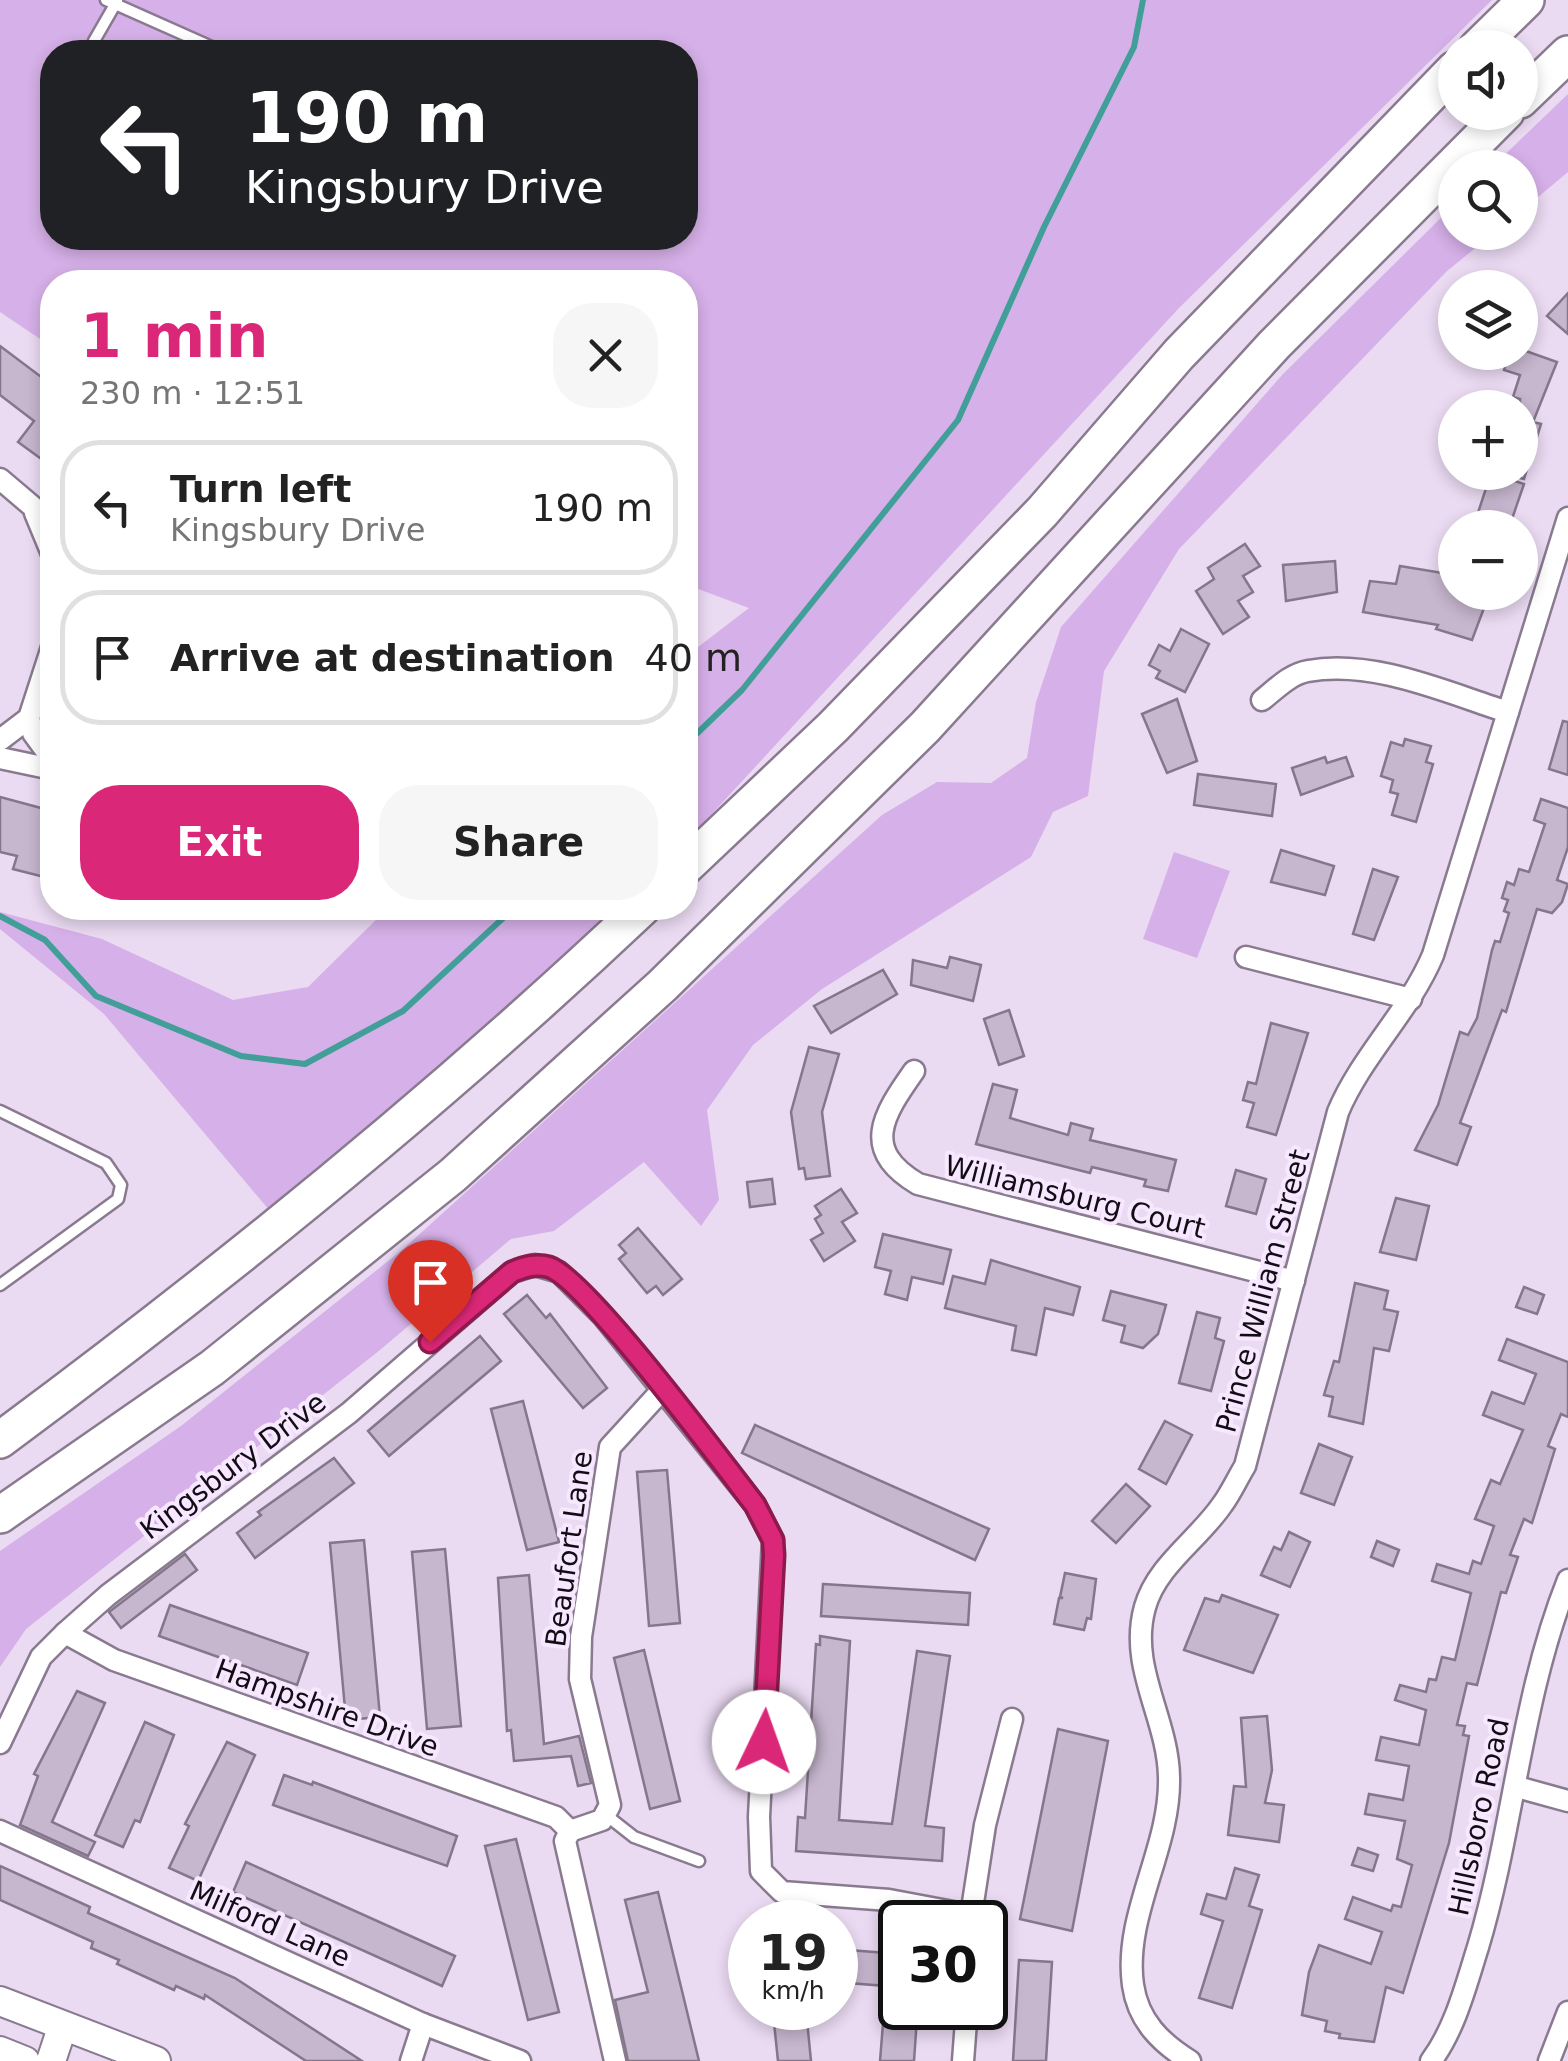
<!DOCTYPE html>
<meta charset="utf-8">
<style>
body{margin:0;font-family:"DejaVu Sans",sans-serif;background:#f6f6f6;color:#222;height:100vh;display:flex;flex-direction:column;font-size:38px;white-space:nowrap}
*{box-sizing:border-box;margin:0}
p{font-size:32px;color:#767676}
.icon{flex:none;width:55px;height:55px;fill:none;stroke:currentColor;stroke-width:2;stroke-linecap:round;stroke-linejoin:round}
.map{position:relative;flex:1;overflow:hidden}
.details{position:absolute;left:40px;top:270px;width:658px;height:650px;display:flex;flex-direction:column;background:#fff;border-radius:40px;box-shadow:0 5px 15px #0003}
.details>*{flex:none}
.hud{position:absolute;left:40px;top:40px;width:658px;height:210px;border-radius:40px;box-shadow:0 5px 15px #0003;background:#202124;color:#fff;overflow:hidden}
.buttons{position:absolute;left:1438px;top:30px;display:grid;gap:20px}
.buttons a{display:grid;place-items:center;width:100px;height:100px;border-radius:50%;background:#fff;box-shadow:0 5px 15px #0003;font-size:50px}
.speed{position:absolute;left:728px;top:1900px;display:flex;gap:20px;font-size:50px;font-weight:700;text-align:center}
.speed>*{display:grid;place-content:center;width:130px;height:130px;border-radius:50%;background:#fff;box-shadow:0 5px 15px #0003;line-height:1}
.speed small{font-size:25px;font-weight:400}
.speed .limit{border:5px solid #111;border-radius:15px;background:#fff;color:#111}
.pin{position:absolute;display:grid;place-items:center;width:85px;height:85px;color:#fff;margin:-102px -42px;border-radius:50% 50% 50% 0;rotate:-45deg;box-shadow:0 0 10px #0007}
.pin .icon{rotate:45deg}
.me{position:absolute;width:110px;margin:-55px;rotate:3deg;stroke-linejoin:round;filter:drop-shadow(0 0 8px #0008)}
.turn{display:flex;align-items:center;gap:35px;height:210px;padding:0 40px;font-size:45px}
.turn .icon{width:130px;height:130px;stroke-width:2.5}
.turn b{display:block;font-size:70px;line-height:85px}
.round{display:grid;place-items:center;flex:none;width:105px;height:105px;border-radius:40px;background:#f6f6f6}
.overview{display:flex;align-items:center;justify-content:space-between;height:170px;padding:0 40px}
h1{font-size:60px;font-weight:600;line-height:75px;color:#db2777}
.button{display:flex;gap:20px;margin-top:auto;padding:20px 40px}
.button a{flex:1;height:115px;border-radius:40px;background:#db2777;color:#fff;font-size:40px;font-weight:600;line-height:115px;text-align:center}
.button a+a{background:#f6f6f6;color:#222}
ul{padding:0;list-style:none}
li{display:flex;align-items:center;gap:30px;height:135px;margin:0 20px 15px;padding:0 20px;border:5px solid #e0e0e0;border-radius:40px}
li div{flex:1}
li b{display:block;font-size:38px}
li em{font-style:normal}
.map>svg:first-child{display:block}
</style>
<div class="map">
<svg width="1568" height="2061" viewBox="0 0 1568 2061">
<rect width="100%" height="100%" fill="#eadaf2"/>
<g fill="#d6b0e8" fill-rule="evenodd">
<path d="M 0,0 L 1492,0 L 1179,308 L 685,843 L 685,657 L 749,608 L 685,584 L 685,282 L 52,282 L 52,347 L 0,312 ZM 52,52 L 685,52 L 685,238 L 52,238 Z"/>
<polygon points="1568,94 1568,172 1520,212 1520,168 1492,167"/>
<polygon points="1455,204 1455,232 1494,233 1447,271 1179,549 1104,671 1088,796 1053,812 1031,857 822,989 753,1045 707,1110 719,1200 701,1226 644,1162 554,1231 511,1239 380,1350 26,1629 0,1667 0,1551 181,1426 402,1250 882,815 937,782 991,783 1027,758 1036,702 1061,627 1283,374"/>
<polygon points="1174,852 1230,871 1197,958 1143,939"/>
<polygon points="388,908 619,908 340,1159 270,1211 104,1014 0,929 0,912 102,939 233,1000 308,987"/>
</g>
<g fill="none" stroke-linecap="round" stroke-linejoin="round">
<g stroke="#419e98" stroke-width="6">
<polyline points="685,745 742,690 958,420 1044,227 1134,47 1143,0"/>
<polyline points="0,916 45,940 96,996 241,1056 305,1064 403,1011 514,908"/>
</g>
</g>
<g fill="#c6b6ce" stroke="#84768b" stroke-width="2.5">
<polygon points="1568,293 1568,334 1547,316"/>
<polygon points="0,346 52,385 52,442 40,458 18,442 34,421 0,395"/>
<polygon points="1520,349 1557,362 1533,422 1541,424 1524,479 1520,478 1520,399 1513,397 1520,375 1504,370 1510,352"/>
<polygon points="1491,473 1524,484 1512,519 1507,517 1504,528 1473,528"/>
<polygon points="1245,544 1260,566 1243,576 1253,592 1238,601 1249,617 1223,634 1196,591 1214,579 1208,568"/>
<polygon points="1335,561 1337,592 1286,601 1283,565"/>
<polygon points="1400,566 1455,575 1455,592 1490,592 1472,640 1436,629 1438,625 1363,612 1370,581 1396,584"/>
<polygon points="1181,629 1209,644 1185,692 1156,678 1160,671 1149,665 1159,645 1170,651"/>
<polygon points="1177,699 1197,761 1167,773 1142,714"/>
<polygon points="1563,721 1568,722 1568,775 1549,769"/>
<polygon points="1405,739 1431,746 1426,762 1433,764 1416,822 1392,815 1398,794 1390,792 1393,780 1381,776 1391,742 1403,746"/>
<polygon points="1325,757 1327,763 1346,757 1353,776 1301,795 1292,768"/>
<polygon points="1198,774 1276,784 1272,816 1194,805"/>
<polygon points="0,797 52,811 45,840 52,842 52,879 13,869 17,856 0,852"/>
<polygon points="1541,799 1568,808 1568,847 1557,880 1568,884 1562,902 1552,913 1537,909 1506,1012 1502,1010 1460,1123 1471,1127 1457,1165 1415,1150 1438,1105 1460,1032 1468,1035 1477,1018 1492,950 1495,941 1500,942 1509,913 1504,911 1508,900 1502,898 1507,882 1514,885 1519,869 1529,872 1545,824 1534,820"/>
<polygon points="1281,850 1334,866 1325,895 1271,882"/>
<polygon points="1373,869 1398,877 1374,940 1353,934"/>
<polygon points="950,957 981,965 973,1001 911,985 913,960 947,968"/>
<polygon points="883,970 897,994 831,1033 814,1006"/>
<polygon points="1009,1010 1024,1056 999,1065 984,1019"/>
<polygon points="1271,1023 1308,1033 1276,1135 1247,1127 1254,1103 1243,1100 1248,1082 1256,1084"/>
<polygon points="809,1047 839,1054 822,1112 830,1176 806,1179 804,1168 799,1169 791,1112"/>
<polygon points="993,1084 1017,1090 1010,1118 1068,1135 1071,1123 1093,1129 1090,1140 1176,1160 1168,1191 1144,1186 1146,1180 1092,1167 1090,1173 976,1144"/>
<polygon points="1236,1170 1266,1179 1256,1214 1226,1206"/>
<polygon points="772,1179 775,1204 750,1207 747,1182"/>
<polygon points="841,1189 857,1213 842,1222 855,1241 824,1261 811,1240 823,1233 815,1219 821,1215 815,1206"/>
<polygon points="1396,1198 1429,1206 1416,1260 1380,1252"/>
<polygon points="638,1228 682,1279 663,1295 656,1286 647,1293 619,1259 626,1253 619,1245"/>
<polygon points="883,1234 951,1250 943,1284 912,1277 907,1300 885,1294 891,1271 875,1267"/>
<polygon points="991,1260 1080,1287 1073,1315 1045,1308 1036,1355 1012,1350 1016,1326 945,1308 953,1276 985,1284"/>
<polygon points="1355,1283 1388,1291 1384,1309 1398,1312 1389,1351 1374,1348 1363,1424 1329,1416 1333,1397 1324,1395 1334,1361 1339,1362"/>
<polygon points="1524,1287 1544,1295 1537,1314 1516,1307"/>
<polygon points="1111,1291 1166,1305 1158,1334 1143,1348 1121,1342 1125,1326 1103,1320"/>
<polygon points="527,1295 546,1318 550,1314 607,1388 583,1408 504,1314"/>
<polygon points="1197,1312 1220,1318 1215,1338 1224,1341 1211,1391 1179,1383"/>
<polygon points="480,1336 501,1361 389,1456 368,1431"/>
<polygon points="1507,1339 1568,1362 1568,1417 1561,1414 1548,1446 1555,1449 1532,1523 1524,1519 1510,1555 1518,1557 1506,1593 1501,1592 1477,1685 1467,1683 1457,1725 1465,1726 1463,1735 1469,1736 1449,1843 1403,1993 1386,1987 1374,2042 1339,2038 1340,2034 1325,2031 1327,2021 1302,2015 1309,1972 1319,1945 1371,1964 1382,1932 1345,1919 1353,1897 1391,1911 1393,1905 1401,1907 1412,1865 1397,1859 1405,1821 1365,1814 1369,1794 1403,1800 1409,1766 1376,1760 1381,1737 1419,1745 1426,1710 1395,1700 1400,1685 1426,1692 1429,1679 1436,1680 1442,1657 1455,1660 1471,1593 1432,1581 1437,1564 1469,1574 1473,1561 1481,1564 1494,1526 1475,1519 1491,1480 1500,1484 1523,1430 1483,1415 1492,1392 1524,1404 1536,1374 1499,1360"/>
<polygon points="523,1401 559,1542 527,1550 491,1409"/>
<polygon points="1165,1421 1192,1435 1166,1484 1139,1469"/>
<polygon points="755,1425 989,1529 975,1560 742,1453"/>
<polygon points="1319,1444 1352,1457 1334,1505 1301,1493"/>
<polygon points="334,1458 354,1483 255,1558 237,1533 261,1515 258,1512"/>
<polygon points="667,1470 680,1623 649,1626 637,1472"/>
<polygon points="1126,1484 1150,1506 1116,1543 1092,1521"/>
<polygon points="1289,1532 1310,1542 1290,1587 1261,1575 1274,1547 1281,1550"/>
<polygon points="364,1540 380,1717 346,1720 330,1543"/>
<polygon points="1377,1541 1399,1550 1393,1566 1371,1557"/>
<polygon points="445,1549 461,1726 427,1729 412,1552"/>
<polygon points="185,1554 197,1570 121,1628 109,1612"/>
<polygon points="1065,1573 1096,1579 1091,1619 1087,1618 1084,1630 1054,1624 1059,1598 1063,1598 1060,1597"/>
<polygon points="529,1575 544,1744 579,1736 591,1783 578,1786 571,1756 514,1761 511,1730 507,1731 498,1578"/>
<polygon points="823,1584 970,1593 968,1625 821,1616"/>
<polygon points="1222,1595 1278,1615 1253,1673 1184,1650 1205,1598 1219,1602"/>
<polygon points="170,1605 308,1653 297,1685 159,1636"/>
<polygon points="820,1636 850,1641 839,1820 892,1824 917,1651 950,1656 925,1826 944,1828 942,1861 796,1851 798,1817 805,1818 816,1644 820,1645"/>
<polygon points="644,1650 680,1801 650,1809 614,1658"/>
<polygon points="77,1691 105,1703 52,1822 95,1842 88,1856 20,1825 38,1776 34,1774"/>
<polygon points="1267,1716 1272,1770 1265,1803 1284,1805 1279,1842 1228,1835 1234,1786 1246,1787 1241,1718"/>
<polygon points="145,1722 174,1735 140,1822 135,1820 123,1847 95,1835"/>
<polygon points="1058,1729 1108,1741 1072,1931 1020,1919"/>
<polygon points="227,1742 255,1755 198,1881 169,1868 189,1826 185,1824"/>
<polygon points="284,1775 312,1785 313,1782 457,1836 447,1866 273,1805"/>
<polygon points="516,1839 559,2012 528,2020 485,1846"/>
<polygon points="1358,1848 1378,1855 1373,1871 1352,1865"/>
<polygon points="246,1862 455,1956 442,1986 233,1892"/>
<polygon points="0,1866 90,1907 88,1913 235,1978 362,2061 306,2061 205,1995 204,1999 176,1986 174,1990 117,1964 119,1960 91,1948 93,1942 0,1900"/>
<polygon points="1235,1868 1259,1875 1249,1906 1262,1910 1232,2008 1199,1998 1223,1921 1201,1914 1207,1894 1226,1899"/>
<polygon points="658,1892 699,2061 628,2061 615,2000 648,1992 625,1900"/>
<polygon points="835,1949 900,1954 900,2017 917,2018 914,2061 880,2061 886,1986 835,1982"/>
<polygon points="1019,1960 1052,1962 1046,2061 1013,2061"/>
<polygon points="806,2010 811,2061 778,2061 773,2013"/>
</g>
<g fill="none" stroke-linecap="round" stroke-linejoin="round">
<g stroke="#897a90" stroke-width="15">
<g id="lane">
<polyline points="106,0 223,52"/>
<polyline points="101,52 94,41 117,1"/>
<polyline points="0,1111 106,1163 121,1185 118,1199 0,1285"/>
<polyline points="606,1815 634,1837 699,1861"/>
</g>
</g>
<g stroke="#897a90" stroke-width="25">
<g id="street">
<polyline points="0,479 52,523"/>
<polyline points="35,513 52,554"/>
<path d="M 1262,700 C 1276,689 1290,674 1308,671 C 1374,659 1447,693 1508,712"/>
<polyline points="29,718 33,733 52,759"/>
<polyline points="0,740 29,718 52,647"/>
<polyline points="0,758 52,769"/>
<polyline points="1246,957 1411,999"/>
<path d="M 914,1071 C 883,1115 860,1150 918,1184 L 1294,1281"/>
<polyline points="65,1633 114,1660 556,1817 570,1831"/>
<polyline points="0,1743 41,1657 65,1633 108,1595 349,1413 512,1272 535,1265 559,1272 603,1316 755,1505 773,1540 759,1817 761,1871 782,1892 889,1900 969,1915"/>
<polyline points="1517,1787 1568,1801"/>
<polyline points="0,1831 423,2024 520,2061"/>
<polyline points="970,1922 985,1825 1012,1719"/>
<polyline points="411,2061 423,2024"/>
<polyline points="615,2061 565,1841 570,1831 602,1820 610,1805 580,1679 581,1637 610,1447 663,1389"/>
<polyline points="963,2061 967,2008"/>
<path d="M 1190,2061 C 1161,2043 1138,2021 1133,1985 C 1123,1915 1171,1848 1169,1777 C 1168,1718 1128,1667 1145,1607 C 1157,1565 1198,1540 1222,1505 C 1231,1493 1237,1479 1245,1466 L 1338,1112 C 1362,1055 1409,1012 1433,955 L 1568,518"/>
<path d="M 1431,2061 C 1455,2029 1466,1985 1478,1947 C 1514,1827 1521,1698 1568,1580"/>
<polyline points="1549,2061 1568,2012"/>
</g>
</g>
<g stroke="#897a90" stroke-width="32">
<g id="secondary">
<polyline points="0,2001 156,2061"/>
<polyline points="0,2051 25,2061"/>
<polyline points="51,2061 62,2028"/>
</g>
</g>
<g stroke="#897a90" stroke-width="40">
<g id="highway">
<polyline points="1477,48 1526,0"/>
<polyline points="1520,100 1568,54"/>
<polyline points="685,867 833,727 1042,512 1179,354 1455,69"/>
<path d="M 0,1440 C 224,1274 440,1099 642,908"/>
<polyline points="0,1515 212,1368 453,1175 663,985 925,727 1274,345 1506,112"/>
</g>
</g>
<use href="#lane" stroke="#fff" stroke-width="10"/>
<use href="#street" stroke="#fff" stroke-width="20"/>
<use href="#secondary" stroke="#fff" stroke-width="28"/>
<use href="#highway" stroke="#fff" stroke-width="35"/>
</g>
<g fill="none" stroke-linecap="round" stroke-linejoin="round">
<g stroke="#8e194d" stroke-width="25">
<path id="route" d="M 430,1342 L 512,1272 C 524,1267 536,1263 549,1267 C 585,1278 724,1465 755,1505 L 773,1540 L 774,1555 L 764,1742"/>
</g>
<use href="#route" stroke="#db2777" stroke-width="18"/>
</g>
<g text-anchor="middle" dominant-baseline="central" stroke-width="8" stroke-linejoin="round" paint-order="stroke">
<g font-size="28" fill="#120c14" stroke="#f7e7ff">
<text transform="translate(1075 1197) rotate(14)">Williamsburg Court</text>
<text transform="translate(1263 1291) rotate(-75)">Prince William Street</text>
<text transform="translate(233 1466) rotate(-37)">Kingsbury Drive</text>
<text transform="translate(569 1549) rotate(-82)">Beaufort Lane</text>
<text transform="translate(327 1708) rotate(20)">Hampshire Drive</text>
<text transform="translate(1479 1817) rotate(-78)">Hillsboro Road</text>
<text transform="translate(270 1924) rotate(24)">Milford Lane</text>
</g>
</g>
</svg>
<div class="buttons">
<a><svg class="icon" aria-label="sound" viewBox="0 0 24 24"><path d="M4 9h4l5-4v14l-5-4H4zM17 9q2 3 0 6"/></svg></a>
<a><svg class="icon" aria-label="search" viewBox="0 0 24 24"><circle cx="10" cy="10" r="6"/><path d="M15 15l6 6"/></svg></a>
<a><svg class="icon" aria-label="layers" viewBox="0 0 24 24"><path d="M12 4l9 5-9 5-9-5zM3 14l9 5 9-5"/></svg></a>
<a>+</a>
<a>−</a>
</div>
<div class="speed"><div>19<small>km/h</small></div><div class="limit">30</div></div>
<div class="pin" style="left:430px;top:1342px;background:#d93025"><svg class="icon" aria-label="arrive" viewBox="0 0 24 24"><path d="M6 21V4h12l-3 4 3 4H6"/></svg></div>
<svg class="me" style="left:764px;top:1742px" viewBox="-20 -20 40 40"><circle r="19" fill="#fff"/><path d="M0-13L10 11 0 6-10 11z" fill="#db2777"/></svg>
<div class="hud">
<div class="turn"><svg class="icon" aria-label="left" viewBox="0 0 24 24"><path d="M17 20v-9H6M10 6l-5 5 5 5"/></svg><div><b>190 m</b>Kingsbury Drive</div></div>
</div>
<section class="details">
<div class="overview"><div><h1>1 min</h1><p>230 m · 12:51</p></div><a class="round"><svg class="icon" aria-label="close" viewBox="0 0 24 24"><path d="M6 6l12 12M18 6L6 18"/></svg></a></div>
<ul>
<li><svg class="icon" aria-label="left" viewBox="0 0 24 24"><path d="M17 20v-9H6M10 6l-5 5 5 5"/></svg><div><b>Turn left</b><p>Kingsbury Drive</p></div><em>190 m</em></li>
<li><svg class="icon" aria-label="arrive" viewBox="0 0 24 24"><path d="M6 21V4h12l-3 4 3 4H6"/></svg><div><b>Arrive at destination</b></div><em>40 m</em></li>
</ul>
<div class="button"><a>Exit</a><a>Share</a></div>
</section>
</div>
